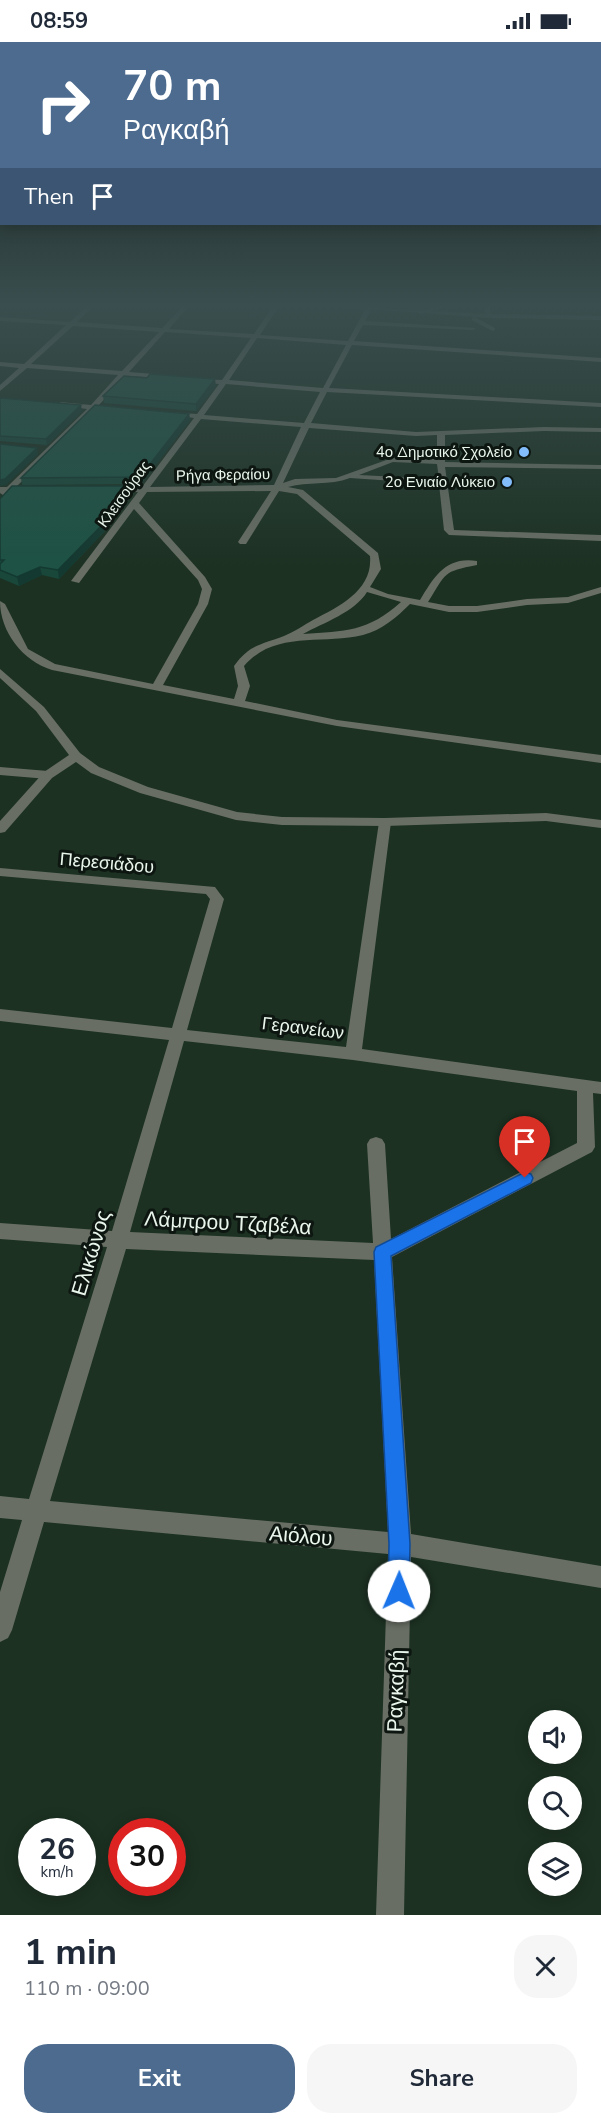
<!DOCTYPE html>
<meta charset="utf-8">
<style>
body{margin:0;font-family:"Nunito Sans",sans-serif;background:#f6f6f7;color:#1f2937;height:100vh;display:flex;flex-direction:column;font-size:22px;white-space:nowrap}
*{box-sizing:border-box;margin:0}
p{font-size:20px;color:#747a83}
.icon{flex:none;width:33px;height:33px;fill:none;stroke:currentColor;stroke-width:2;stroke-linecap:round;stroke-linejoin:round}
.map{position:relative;height:1873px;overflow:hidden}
.side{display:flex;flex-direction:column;background:#fff;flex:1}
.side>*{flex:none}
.guide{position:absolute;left:0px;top:0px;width:602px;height:183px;box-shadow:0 3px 15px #0003;background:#4c6b8f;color:#fff;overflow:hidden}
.controls{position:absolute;left:528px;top:1668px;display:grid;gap:12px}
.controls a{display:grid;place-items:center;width:54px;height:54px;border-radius:50%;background:#fff;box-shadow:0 3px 15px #0003;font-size:30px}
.speed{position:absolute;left:18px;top:1776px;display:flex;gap:12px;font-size:30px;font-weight:700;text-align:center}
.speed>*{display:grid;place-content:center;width:78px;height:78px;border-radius:50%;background:#fff;box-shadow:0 3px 15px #0003;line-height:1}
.speed small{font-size:15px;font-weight:400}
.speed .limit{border:9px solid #d22;background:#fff;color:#111}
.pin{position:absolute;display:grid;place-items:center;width:51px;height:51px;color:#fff;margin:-62px -26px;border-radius:50% 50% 50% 0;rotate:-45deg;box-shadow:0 0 6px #0007}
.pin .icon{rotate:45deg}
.me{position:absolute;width:66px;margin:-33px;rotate:1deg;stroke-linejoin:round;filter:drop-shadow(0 0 4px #0008)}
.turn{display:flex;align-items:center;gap:21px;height:126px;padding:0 24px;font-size:27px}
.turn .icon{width:78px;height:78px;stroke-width:2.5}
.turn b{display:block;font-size:42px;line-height:51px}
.then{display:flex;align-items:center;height:57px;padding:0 24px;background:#0003;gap:12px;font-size:22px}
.round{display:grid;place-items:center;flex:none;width:63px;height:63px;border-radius:24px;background:#f6f6f7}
.head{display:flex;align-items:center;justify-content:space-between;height:102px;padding:0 24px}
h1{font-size:36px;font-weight:700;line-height:45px}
.cta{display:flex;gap:12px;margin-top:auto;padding:12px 24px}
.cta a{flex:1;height:69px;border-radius:24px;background:#4c6b8f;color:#fff;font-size:24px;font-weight:700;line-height:69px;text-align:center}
.cta a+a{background:#f6f6f7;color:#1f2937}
.status{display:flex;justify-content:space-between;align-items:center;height:42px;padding:0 30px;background:#fff;direction:ltr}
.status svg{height:16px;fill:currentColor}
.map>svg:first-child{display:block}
</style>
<div class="status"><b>08:59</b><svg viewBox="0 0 49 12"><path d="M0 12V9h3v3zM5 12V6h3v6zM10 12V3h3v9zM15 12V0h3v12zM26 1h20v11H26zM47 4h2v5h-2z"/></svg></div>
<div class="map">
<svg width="601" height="1873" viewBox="0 0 601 1873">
<rect width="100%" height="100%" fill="#1c3122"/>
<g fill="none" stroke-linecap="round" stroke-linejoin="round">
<polyline stroke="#686e64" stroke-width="4" points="474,277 493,287"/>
<g fill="#686e64" fill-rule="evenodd">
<path d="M 87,264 L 94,264 L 77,280 L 162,286 L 183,264 L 189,264 L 169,287 L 254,292 L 273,264 L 279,264 L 260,293 L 348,299 L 367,264 L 373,264 L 365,279 L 476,286 L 473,288 L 363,283 L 354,299 L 601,316 L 601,320 L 352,303 L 329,346 L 601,361 L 601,365 L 327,350 L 311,381 L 416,390 L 544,385 L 601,386 L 601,390 L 544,389 L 445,393 L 445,420 L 601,423 L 601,427 L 445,425 L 454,488 L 601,493 L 601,499 L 449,493 L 444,488 L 439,442 L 350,436 C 329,444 308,439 288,445 L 303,448 L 378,511 L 381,527 L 370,545 L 388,552 L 420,558 C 434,535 446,514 477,519 L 477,523 C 442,530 447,530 428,560 L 449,564 L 477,564 L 527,557 L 568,555 L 601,545 L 601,551 L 568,561 L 527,563 L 477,570 L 449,570 L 410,562 C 397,575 382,588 363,593 C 322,603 275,588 244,624 L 250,644 L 245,659 L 337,678 L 601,713 L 601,721 L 337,684 L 52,628 C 23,619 0,590 0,559 L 5,562 L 28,607 L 55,622 L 153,642 L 198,562 L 202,547 L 198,538 L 134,467 L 79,541 L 71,539 L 138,450 L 111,451 L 107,448 L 108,446 L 142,445 L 194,376 L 166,372 L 167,370 L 197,372 L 219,342 L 197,340 L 195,337 L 222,338 L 251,296 L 165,290 L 129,330 L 167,333 L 169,336 L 125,334 L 99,363 L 117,365 L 117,369 L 95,367 L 16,445 L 30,446 L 30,450 L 3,453 L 0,451 L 0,445 L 7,445 L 87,367 L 63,364 L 60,360 L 91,363 L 118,333 L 27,326 L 0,349 L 0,343 L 19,326 L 0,324 L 0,320 L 24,322 L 66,283 L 0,279 L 0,275 L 70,280 ZM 73,284 L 159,290 L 122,329 L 31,322 ZM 257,296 L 346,303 L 323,346 L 229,338 ZM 226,342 L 320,350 L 304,381 L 204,373 ZM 201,377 L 301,385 L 274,443 L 150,445 ZM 309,386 L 416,394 L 437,393 L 437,417 L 392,416 L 336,436 L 295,437 L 283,441 ZM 393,420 L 437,422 L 439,437 L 359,433 ZM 271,449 L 238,500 L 240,502 L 246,502 L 279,449 L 297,452 L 370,514 C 373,548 340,564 313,578 C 304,583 294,590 284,594 C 261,603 250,602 234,624 L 238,644 L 234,657 L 163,643 L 208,562 L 212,547 L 205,535 L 139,461 L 147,450 ZM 367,550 L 401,560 C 368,590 345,589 303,592 C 323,581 355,570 367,550 Z"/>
<polygon points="438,264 450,264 420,272 417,270"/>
<polygon points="484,264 490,264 491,275 486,274"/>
<polygon points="0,725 48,729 54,733 48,737 0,733"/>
<path d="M 385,776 L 391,780 L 362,1007 L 601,1040 L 601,1052 L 593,1051 L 595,1105 L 592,1110 L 392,1215 L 411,1492 L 601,1524 L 601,1546 L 411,1515 L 404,1873 L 376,1873 L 388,1512 L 44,1480 L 12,1588 L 8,1596 L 0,1600 L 0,1550 L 22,1478 L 0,1476 L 0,1454 L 29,1457 L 107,1205 L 0,1197 L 0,1181 L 112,1189 L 169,998 L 0,979 L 0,967 L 172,986 L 210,857 L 206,852 L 0,834 L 0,826 L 215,845 L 224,857 L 187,988 L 346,1005 L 379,780 ZM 184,999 L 353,1018 L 577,1049 L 577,1101 L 391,1197 L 385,1102 L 382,1097 L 376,1095 L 370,1097 L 367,1102 L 373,1201 L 130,1190 ZM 126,1207 L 374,1218 L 388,1490 L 50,1459 Z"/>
</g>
<g fill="#686e64" fill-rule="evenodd">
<polygon points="332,264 489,272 601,274 601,278 489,276"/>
<polygon points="0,627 44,665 80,711 99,725 148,745 237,770 282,775 385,776 546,771 601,778 601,786 546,779 385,784 282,783 236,778 140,751 91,731 76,720 52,736 5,790 0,791 0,779 44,730 69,713 36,669 0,636"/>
</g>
</g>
<g fill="#19473a">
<polygon points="147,336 216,344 196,369 104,361 103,354"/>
<polygon points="0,357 82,369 47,403 0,399"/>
<polygon points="189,372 190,378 141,442 22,443 21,436"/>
<polygon points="132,444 132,452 106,488 59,537 42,533 19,544 0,536 0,457"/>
</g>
<g fill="#143930">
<polygon points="215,337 216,344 196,369 196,362"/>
<polygon points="81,363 82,369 47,403 46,397"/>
<polygon points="189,372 190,378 141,442 140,435"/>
<polygon points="37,406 38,412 6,443 0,444 0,438"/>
<polygon points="132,444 132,452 106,488 59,537 58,528"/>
<polygon points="40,525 42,533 19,544 17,535"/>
</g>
<g fill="#1d5244" stroke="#143930" stroke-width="1.5">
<polygon points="150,332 215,337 196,362 103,354 124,334 147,336"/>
<polygon points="1,356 81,363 46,397 0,394 0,357"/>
<polygon points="95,363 189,372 140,435 21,436"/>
<polygon points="0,402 37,406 5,437 0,438"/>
<polygon points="12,444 132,444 105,480 58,528 40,525 17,535 0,528 0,522 4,518 0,518 0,457"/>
</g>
<linearGradient id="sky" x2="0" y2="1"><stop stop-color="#0f1b13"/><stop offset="0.5" stop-color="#3a4e4f"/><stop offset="1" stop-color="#3a4e4f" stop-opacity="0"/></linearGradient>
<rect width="601" height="526" fill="url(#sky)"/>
<polygon fill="#1a73e8" stroke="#114b97" stroke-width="1.5" points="525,1130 531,1132 533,1136 531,1141 391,1214 410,1502 409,1549 406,1556 399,1559 391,1556 388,1549 389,1502 374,1210 376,1205"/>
<g fill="#82bcfa" stroke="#0d1610" stroke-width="2">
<circle cx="524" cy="410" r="6"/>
<circle cx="507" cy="440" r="6"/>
</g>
<g text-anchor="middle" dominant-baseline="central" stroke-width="6" stroke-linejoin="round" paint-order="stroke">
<g font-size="15" fill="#e9f6ec" stroke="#0d1610" text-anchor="end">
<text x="512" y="410">4ο Δημοτικό Σχολείο</text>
<text x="495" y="440">2ο Ενιαίο Λύκειο</text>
</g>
<g font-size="15" fill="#e9f6ec" stroke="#0d1610">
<text transform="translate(223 433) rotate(-1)">Ρήγα Φεραίου</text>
<text transform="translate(124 452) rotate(-54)">Κλεισούρας</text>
</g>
<g font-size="18" fill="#e9f6ec" stroke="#0d1610">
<text transform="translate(107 821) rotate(5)">Περεσιάδου</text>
<text transform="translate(303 986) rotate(7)">Γερανείων</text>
</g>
<g font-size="21" fill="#e9f6ec" stroke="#0d1610">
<text transform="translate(228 1181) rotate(3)">Λάμπρου Τζαβέλα</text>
<text transform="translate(91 1211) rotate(-73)">Ελικώνος</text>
<text transform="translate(301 1494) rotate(5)">Αιόλου</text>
<text transform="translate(396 1649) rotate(-88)">Ραγκαβή</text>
</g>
</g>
</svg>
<div class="controls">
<a><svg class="icon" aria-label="sound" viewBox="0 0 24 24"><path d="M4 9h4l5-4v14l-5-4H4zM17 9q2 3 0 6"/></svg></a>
<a><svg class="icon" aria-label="search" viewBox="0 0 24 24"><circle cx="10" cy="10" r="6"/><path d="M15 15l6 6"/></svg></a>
<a><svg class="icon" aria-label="layers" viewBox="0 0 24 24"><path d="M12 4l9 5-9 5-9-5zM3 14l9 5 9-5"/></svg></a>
</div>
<div class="speed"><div>26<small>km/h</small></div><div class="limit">30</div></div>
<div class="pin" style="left:525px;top:1136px;background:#d93025"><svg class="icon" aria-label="arrive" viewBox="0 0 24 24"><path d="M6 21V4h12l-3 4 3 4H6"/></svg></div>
<svg class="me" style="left:399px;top:1549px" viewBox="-20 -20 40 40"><circle r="19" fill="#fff"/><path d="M0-13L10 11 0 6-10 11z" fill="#1a73e8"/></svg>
<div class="guide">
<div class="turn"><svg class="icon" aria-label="right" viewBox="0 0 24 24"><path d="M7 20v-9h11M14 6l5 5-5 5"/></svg><div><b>70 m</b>Ραγκαβή</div></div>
<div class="then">Then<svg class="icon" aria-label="arrive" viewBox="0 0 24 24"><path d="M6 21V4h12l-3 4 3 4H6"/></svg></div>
</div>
</div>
<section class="side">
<div class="head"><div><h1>1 min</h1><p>110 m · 09:00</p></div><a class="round"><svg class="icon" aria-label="close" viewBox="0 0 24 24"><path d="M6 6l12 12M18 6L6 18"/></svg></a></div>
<div class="cta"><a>Exit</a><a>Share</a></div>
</section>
